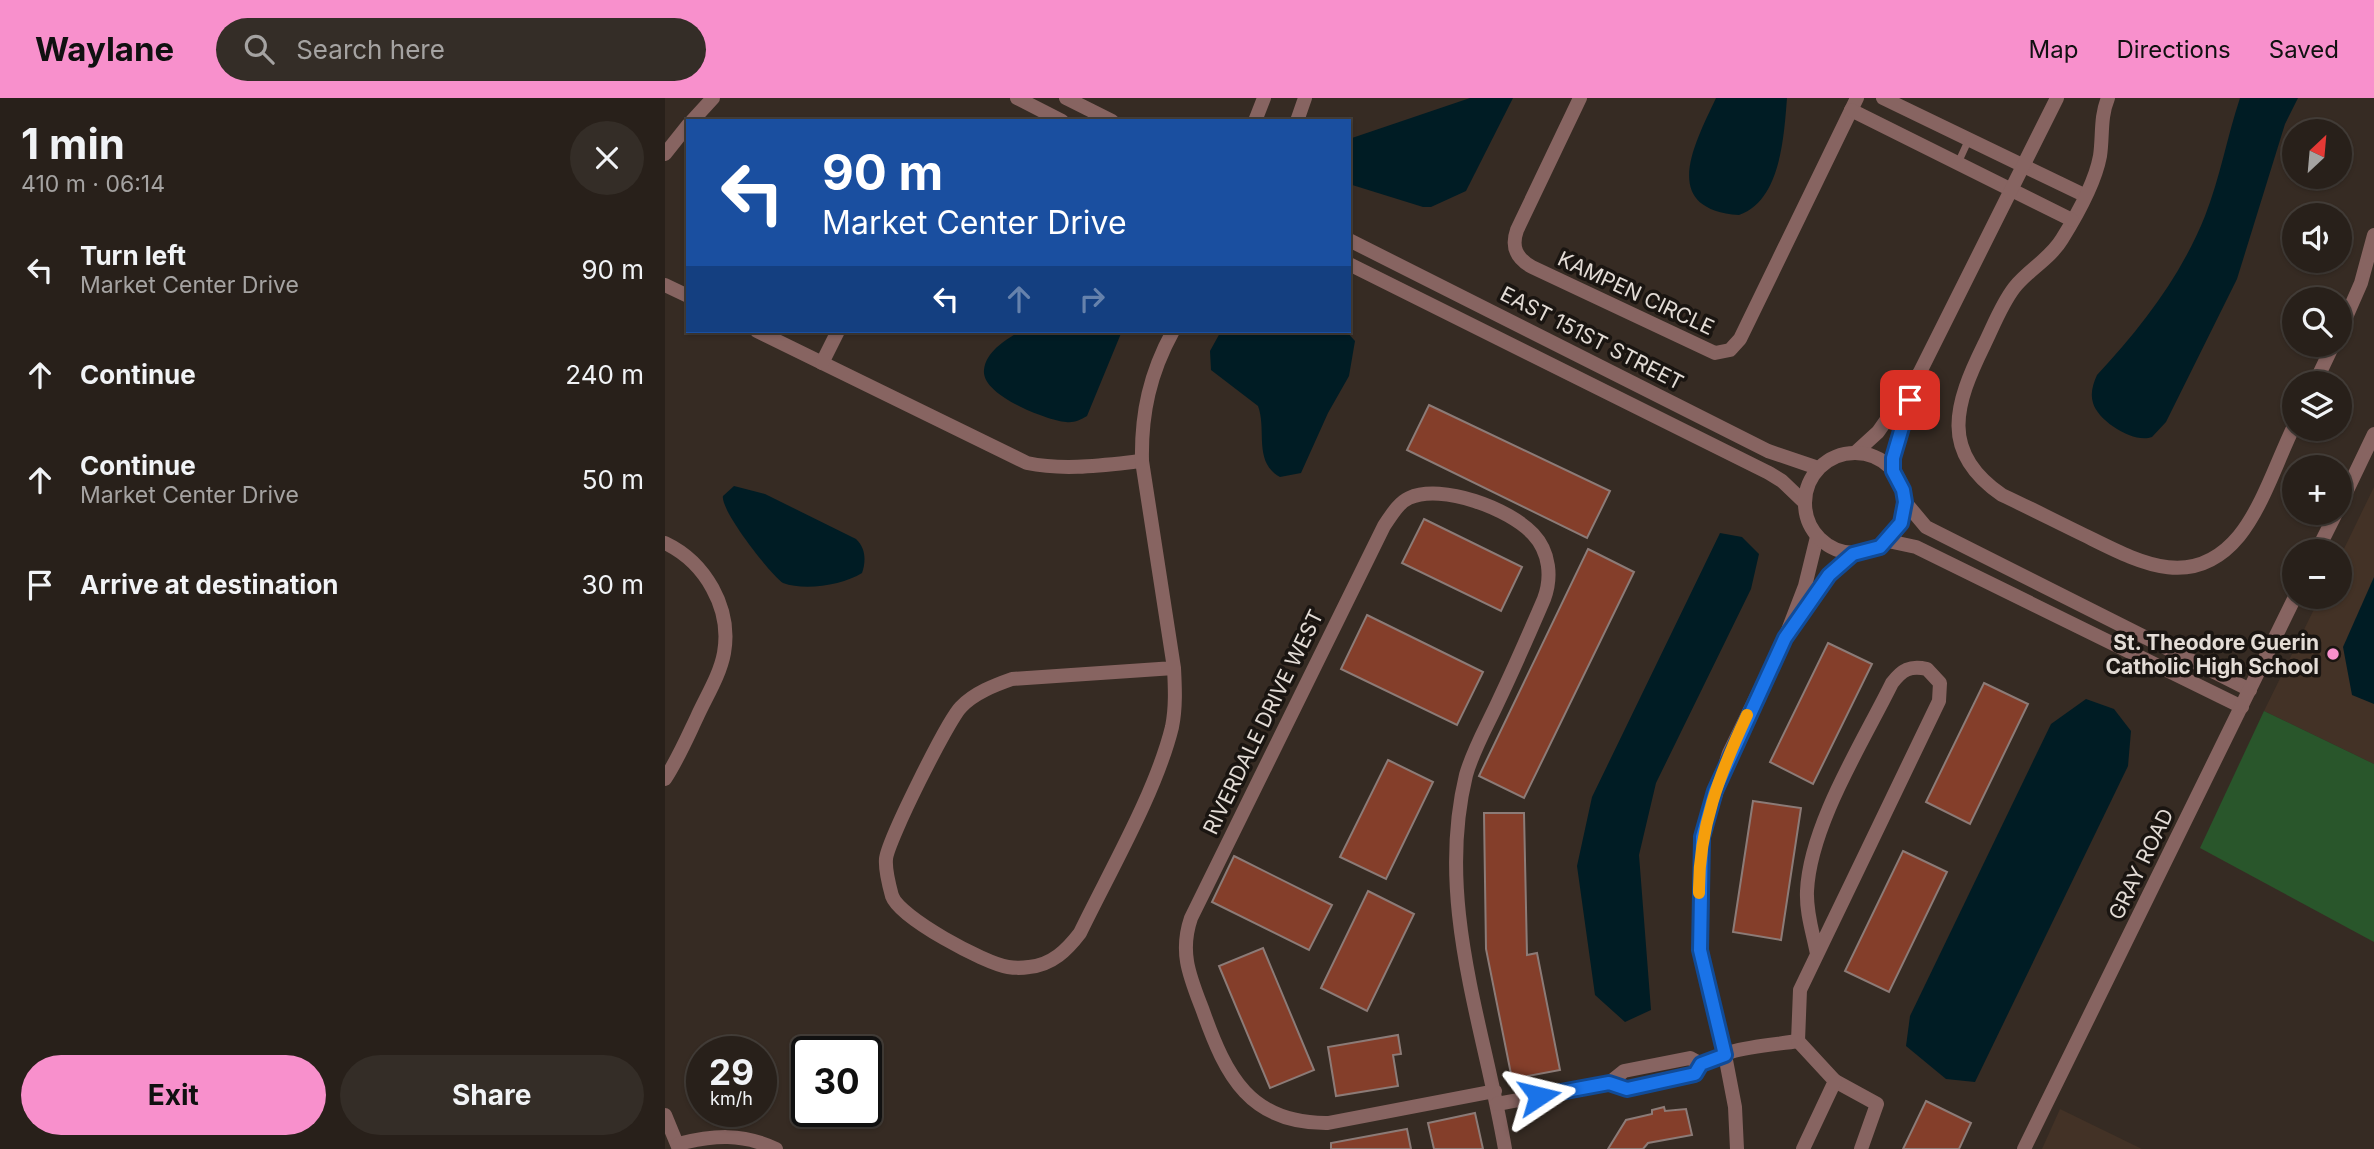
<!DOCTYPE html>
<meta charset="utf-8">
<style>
body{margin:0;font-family:Inter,sans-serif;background:#342d27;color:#f1f3f6;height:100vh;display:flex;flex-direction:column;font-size:26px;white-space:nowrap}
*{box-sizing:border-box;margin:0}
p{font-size:23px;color:#a5a3a2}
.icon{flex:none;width:38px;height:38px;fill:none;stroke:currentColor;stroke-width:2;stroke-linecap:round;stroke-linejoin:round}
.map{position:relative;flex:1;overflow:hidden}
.panel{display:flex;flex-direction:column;background:#28201a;width:665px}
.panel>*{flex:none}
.top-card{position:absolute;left:21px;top:21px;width:665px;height:214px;border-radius:0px;box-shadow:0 2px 5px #0004,0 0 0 2px #443e39;background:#1a4fa0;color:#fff;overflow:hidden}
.needle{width:46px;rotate:26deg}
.tools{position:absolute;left:1617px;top:21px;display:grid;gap:14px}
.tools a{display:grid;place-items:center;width:70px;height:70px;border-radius:50%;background:#28201a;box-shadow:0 2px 5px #0004,0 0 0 2px #443e39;font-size:35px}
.speed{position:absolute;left:21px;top:938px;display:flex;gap:14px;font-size:35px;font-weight:700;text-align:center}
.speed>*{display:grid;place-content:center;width:91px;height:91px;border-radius:50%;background:#28201a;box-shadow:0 2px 5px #0004,0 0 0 2px #443e39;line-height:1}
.speed small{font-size:18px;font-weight:400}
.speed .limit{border:4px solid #111;border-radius:10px;background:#fff;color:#111}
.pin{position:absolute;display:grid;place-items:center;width:60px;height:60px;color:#fff;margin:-30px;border-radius:14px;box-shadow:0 4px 10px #0006}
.me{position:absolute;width:77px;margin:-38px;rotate:80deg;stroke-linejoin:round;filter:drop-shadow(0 0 5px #0008)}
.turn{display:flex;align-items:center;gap:24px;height:147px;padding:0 21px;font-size:32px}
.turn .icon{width:91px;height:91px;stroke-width:2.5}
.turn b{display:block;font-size:49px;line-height:60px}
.lanes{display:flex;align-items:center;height:66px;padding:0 21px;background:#0003;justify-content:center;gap:35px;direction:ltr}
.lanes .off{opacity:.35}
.round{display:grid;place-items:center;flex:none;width:74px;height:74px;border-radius:37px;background:#342d27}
.headline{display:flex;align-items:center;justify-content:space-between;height:119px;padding:0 21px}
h1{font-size:42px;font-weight:700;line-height:52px}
.primary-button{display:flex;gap:14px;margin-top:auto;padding:14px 21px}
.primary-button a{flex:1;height:80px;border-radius:42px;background:#f890cc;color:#111;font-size:28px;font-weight:700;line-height:80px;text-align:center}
.primary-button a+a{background:#342d27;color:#f1f3f6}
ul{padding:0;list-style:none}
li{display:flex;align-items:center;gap:21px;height:105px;padding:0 21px}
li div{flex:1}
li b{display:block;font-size:26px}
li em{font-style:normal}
header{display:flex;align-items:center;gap:42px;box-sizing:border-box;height:98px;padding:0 35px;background:#f890cc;color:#111}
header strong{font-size:33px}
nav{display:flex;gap:38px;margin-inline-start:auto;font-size:24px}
.search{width:490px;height:63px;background:#342d27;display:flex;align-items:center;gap:18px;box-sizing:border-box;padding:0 24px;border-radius:38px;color:#a5a3a2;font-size:26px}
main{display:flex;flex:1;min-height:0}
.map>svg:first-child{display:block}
</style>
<header>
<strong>Waylane</strong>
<div class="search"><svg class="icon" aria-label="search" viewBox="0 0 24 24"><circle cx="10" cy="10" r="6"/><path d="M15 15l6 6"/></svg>Search here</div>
<nav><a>Map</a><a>Directions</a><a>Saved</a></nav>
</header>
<main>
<section class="panel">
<div class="headline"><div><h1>1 min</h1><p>410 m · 06:14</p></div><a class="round"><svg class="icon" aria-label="close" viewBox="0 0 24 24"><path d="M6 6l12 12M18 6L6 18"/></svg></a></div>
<ul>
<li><svg class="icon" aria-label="left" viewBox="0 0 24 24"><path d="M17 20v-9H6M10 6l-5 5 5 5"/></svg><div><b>Turn left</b><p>Market Center Drive</p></div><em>90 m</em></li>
<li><svg class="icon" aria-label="ahead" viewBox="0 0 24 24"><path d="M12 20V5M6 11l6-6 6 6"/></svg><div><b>Continue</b></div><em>240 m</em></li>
<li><svg class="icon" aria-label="ahead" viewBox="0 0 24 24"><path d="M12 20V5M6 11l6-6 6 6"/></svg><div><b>Continue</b><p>Market Center Drive</p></div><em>50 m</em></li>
<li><svg class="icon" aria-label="arrive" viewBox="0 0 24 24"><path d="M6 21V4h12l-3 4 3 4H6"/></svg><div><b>Arrive at destination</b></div><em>30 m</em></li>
</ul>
<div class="primary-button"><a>Exit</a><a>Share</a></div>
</section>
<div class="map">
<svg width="1709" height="1051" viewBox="0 0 1709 1051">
<rect width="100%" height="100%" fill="#362b23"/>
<g fill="#433226">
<polygon points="1709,389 1709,666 1599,613 1655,499 1675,499 1675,459"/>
<polygon points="1395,1011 1477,1051 1377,1051"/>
</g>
<polygon fill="#29562b" points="1599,613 1709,666 1709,844 1535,750"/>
<g fill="#001c24">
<polygon points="805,0 848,0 801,93 766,109 758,109 684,86 684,41"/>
<path d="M 1051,0 L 1122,0 C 1119,37 1116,103 1074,117 C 994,111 1029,47 1051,0 Z"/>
<path d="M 1575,0 L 1633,0 L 1620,26 L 1572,181 L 1501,324 L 1487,339 C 1469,346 1433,323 1428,305 C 1425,295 1428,286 1432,277 C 1476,230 1516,178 1540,118 C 1555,80 1562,39 1575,0 Z"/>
<path d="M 355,233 L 457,233 L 422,318 C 415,322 409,325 401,324 C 381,322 316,297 319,272 C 321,253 341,242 355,233 Z"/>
<path d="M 556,233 L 681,233 L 690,243 L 684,278 L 663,315 L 636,375 L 615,379 C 588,364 602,332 593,308 L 546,272 L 545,253 Z"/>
<path d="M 69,388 L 100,396 L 191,441 C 201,450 201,464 197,475 C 178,487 140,493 118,485 C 104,475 55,412 58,398 Z"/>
<polygon points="1055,435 1077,439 1094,456 1086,491 991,685 974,757 986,912 960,924 930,897 912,768 927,699"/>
<polygon points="1709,479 1709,606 1687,597 1678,549"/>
<polygon points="1421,601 1449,611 1466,633 1463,668 1310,984 1281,981 1241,948 1245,918 1386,626"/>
</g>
<g fill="#843e2a" stroke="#8c7b77" stroke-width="2">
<polygon points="764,307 945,393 922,440 742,352"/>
<polygon points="759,421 857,469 836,513 737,465"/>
<polygon points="923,451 969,474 859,700 814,678"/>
<polygon points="702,517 818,574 792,627 676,571"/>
<polygon points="1163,545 1207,566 1148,686 1105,664"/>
<polygon points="1319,585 1363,606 1305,726 1261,704"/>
<polygon points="723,662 768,684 721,781 675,759"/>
<polygon points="1088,703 1136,710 1116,842 1068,834"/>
<polygon points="819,715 859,715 862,857 872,855 895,972 847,981 821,851"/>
<polygon points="1238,753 1282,774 1224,894 1180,873"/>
<polygon points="569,758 667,807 644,852 547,804"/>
<polygon points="703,793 749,816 702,913 656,890"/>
<polygon points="598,850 649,972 605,990 554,868"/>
<polygon points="733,937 736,956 728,957 733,988 671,998 663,949"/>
<polygon points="1261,1003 1306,1025 1294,1051 1238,1051"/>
<polygon points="999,1009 1000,1013 1021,1011 1027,1037 983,1045 978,1051 943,1051 961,1022 987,1016 987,1012"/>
<polygon points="810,1015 818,1051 769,1051 763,1025"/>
<polygon points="742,1031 746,1051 666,1051 666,1045"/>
</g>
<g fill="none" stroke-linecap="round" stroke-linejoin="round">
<polyline stroke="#876461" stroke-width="7" points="1293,65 1304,41"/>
<g stroke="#876461" stroke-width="14">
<path d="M 915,0 L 852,132 C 846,149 851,160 867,169 L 1050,255 L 1065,252 L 1075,241 L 1192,0"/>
<polyline points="1218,0 1419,97"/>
<path d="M 1443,0 C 1435,19 1438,38 1435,58 C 1430,85 1412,117 1397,141 C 1385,161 1363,172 1349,190 C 1336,207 1328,229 1319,247 C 1290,306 1274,354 1337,397 C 1365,410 1392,424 1419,437 C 1472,463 1527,495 1574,438 C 1598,408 1612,363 1629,328"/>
<polyline points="1186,12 1407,122"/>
<polyline points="27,23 48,0"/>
<polyline points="590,23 599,0"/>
<polyline points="632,23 640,0"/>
<polyline points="0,56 23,27"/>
<polyline points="0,187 23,198"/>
<path d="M 92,233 L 362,365 C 400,373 439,367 477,363"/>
<path d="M 508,233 C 485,275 476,315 477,363 L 509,570 C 510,589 511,609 507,629 C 491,694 445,773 415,835 C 402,852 387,867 364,869 C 358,870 349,870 343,869 C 319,865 235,820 227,798 C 224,787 220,772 221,761 C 222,744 283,622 296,609 C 309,595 330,587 347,581 L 509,570"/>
<polyline points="1675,233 1696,185 1709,137"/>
<polyline points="157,265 173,233"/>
<polyline points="1650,285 1668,247"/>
<polyline points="1190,355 1213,334 1255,274 1392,0"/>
<polyline points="1228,373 1231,344 1248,295"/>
<path d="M 0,445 C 40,464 67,510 59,555 C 55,577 41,599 32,619 C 22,640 13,661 0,681"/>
<polyline points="1127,530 1164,477 1188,456"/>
<polyline points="1170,983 1212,1006 1196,1051"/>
<polyline points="944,985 959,973 1025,960 1036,966"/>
<path d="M 830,993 L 663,1025 C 585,1026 561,978 538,913 C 525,879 514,855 526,820 L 719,428 C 726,418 733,405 744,400 C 777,385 845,411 868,436 C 885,454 887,480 879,501 C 864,536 849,570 833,604 C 822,628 808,652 801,677 C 770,804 819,927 840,1051"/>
<path d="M 832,1006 L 944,985 L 962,991 L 1030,976 C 1047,949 1103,948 1133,943"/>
<polyline points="0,1017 14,1051"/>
<path d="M 13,1046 C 49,1037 77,1035 111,1051"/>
<polyline points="1072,1051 1070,1009 1060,957 1035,852 1037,739 1064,655 1120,540 1140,488 1152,439"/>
<path d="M 1138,1051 L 1170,983 L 1133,943 L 1135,892 L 1274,603 L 1275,585 L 1262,571 C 1245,567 1237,572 1227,585 C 1198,644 1145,727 1142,793 C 1141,815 1148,835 1152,856"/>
</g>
<g stroke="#876461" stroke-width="14">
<polyline points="352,0 397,23"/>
<polyline points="401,0 447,23"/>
<polyline points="684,142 1103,353 1153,370"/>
<polyline points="684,166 1104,375 1117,383 1139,404"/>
<circle cx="1190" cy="405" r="50"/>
<polyline points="1240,404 1261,429 1585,592"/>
<polyline points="1675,407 1709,336"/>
<polyline points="1223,443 1251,449 1577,609"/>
<polyline points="1652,453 1671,415"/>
<polyline points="1359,1051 1630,499"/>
</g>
</g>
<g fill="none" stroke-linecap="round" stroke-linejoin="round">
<g stroke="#114b97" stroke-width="18">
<polyline id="route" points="874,998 944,985 962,991 1030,976 1036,966 1060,957 1035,852 1037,739 1050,693 1120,540 1164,477 1188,456 1215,449 1236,425 1240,404 1238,392 1228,373 1228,360 1245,302"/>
</g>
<use href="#route" stroke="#1a73e8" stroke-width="12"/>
<path stroke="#f59e0b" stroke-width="12" d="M 1034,795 C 1033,731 1055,675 1082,617"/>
</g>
<circle fill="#f890cc" stroke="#1a1511" stroke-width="2.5" cx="1668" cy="556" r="7"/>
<g text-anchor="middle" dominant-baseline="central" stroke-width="7" stroke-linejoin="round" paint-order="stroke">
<g font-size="21" fill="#e3dcd6" stroke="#1a1511">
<text transform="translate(971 195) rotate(25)">KAMPEN CIRCLE</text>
<text transform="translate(927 240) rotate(27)">EAST 151ST STREET</text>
<text transform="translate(598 624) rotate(-64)">RIVERDALE DRIVE WEST</text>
<text transform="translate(1476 766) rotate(-64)">GRAY ROAD</text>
</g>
<g font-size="21" font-weight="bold" fill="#e3dcd6" stroke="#1a1511" text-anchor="end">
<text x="1654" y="544">St. Theodore Guerin<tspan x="1654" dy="24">Catholic High School</tspan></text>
</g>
</g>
</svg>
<div class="tools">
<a><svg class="needle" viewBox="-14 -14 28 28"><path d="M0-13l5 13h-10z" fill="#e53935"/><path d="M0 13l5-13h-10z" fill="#a5a3a2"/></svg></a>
<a><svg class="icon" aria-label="sound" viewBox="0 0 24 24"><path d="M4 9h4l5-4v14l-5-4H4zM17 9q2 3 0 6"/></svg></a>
<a><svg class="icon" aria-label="search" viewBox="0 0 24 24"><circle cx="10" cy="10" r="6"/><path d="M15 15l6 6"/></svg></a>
<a><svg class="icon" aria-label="layers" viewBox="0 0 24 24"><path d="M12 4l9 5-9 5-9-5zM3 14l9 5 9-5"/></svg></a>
<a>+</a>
<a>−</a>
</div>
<div class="speed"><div>29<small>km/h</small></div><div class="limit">30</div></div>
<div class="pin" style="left:1245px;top:302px;background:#d93025"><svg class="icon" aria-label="arrive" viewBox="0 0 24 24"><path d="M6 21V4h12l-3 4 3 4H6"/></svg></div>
<svg class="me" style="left:874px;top:998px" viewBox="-20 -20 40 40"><path d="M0-17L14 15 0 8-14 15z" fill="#1a73e8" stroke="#fff" stroke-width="4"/></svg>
<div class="top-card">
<div class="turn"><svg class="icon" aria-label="left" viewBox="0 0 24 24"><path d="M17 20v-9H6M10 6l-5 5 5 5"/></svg><div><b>90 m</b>Market Center Drive</div></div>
<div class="lanes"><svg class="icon" aria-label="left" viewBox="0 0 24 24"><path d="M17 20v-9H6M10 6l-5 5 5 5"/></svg><svg class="icon off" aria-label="ahead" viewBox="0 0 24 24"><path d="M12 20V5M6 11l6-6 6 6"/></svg><svg class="icon off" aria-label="right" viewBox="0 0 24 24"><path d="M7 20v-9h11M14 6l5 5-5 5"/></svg></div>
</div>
</div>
</main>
